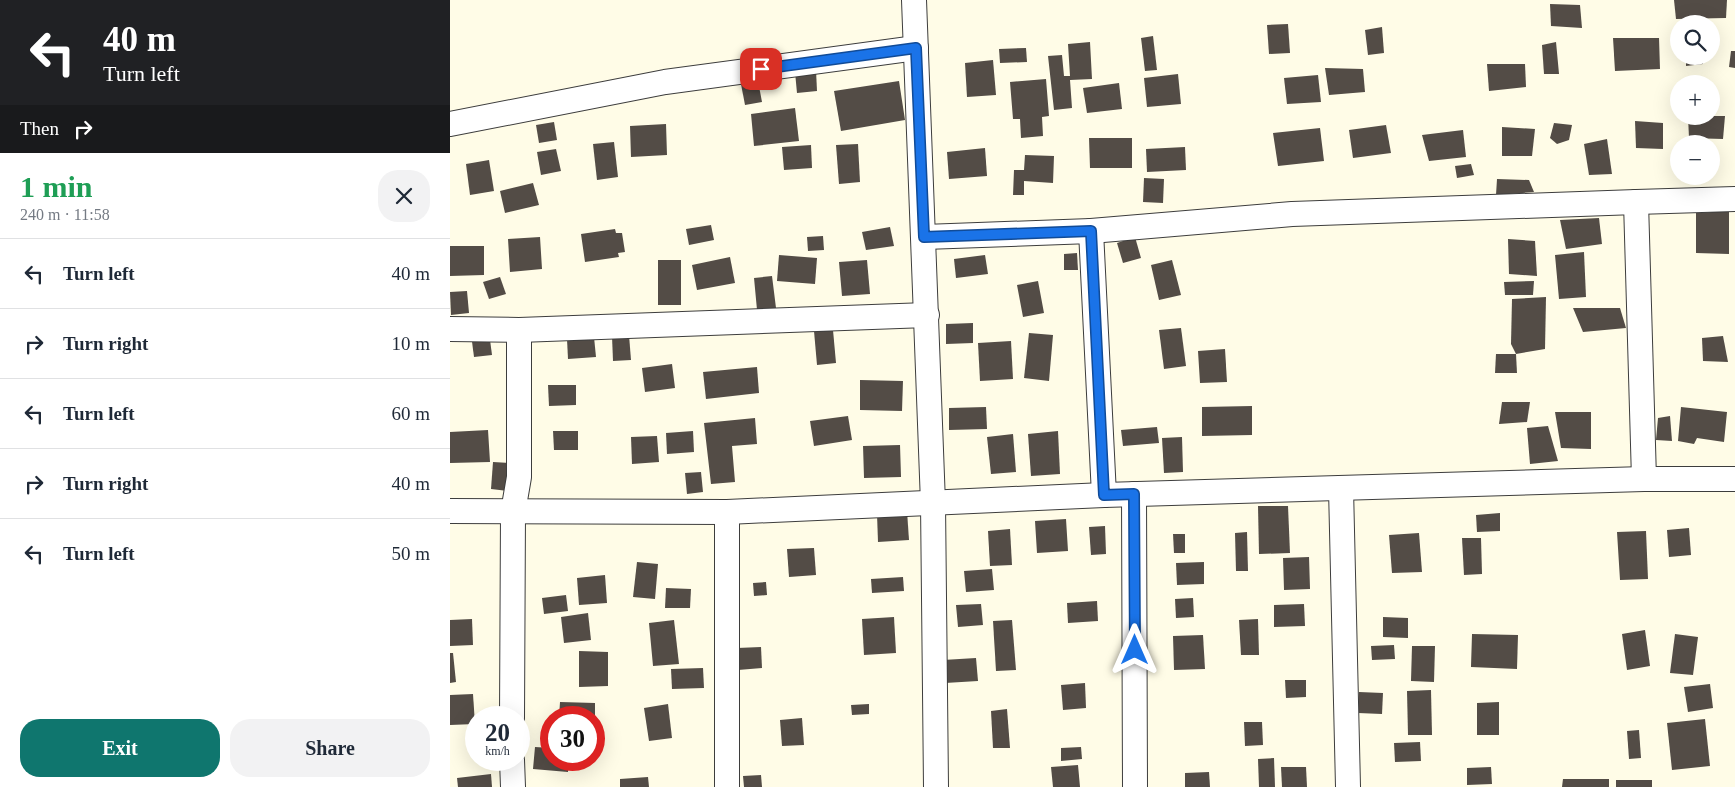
<!DOCTYPE html>
<meta charset="utf-8">
<style>
body{margin:0;font-family:"Times New Roman",serif;background:#f2f2f3;color:#1f2937;height:100vh;display:flex;flex-direction:column;font-size:19px;white-space:nowrap}
*{box-sizing:border-box;margin:0}
p{font-size:16px;color:#747a83}
.icon{flex:none;width:28px;height:28px;fill:none;stroke:currentColor;stroke-width:2;stroke-linecap:round;stroke-linejoin:round}
.map{position:relative;flex:1;overflow:hidden}
.drawer{display:flex;flex-direction:column;background:#fff;width:450px}
.drawer>*{flex:none}
.hud{background:#202124;color:#fff;overflow:hidden}
.buttons{position:absolute;left:1220px;top:15px;display:grid;gap:10px}
.buttons a{display:grid;place-items:center;width:50px;height:50px;border-radius:50%;background:#fff;box-shadow:0 5px 20px #0002;font-size:25px}
.speed{position:absolute;left:15px;top:706px;display:flex;gap:10px;font-size:25px;font-weight:700;text-align:center}
.speed>*{display:grid;place-content:center;width:65px;height:65px;border-radius:50%;background:#fff;box-shadow:0 5px 20px #0002;line-height:1}
.speed small{font-size:12px;font-weight:400}
.speed .limit{border:8px solid #d22;background:#fff;color:#111}
.pin{position:absolute;display:grid;place-items:center;width:42px;height:42px;color:#fff;margin:-21px;border-radius:10px;box-shadow:0 2px 8px #0006}
.me{position:absolute;width:55px;margin:-28px;rotate:0deg;stroke-linejoin:round;filter:drop-shadow(0 0 4px #0008)}
.turn{display:flex;align-items:center;gap:18px;height:105px;padding:0 20px;font-size:22px}
.turn .icon{width:65px;height:65px;stroke-width:2.5}
.turn b{display:block;font-size:35px;line-height:42px}
.then{display:flex;align-items:center;height:48px;padding:0 20px;background:#0003;gap:10px;font-size:19px}
.round{display:grid;place-items:center;flex:none;width:52px;height:52px;border-radius:20px;background:#f2f2f3}
.headline{display:flex;align-items:center;justify-content:space-between;height:85px;padding:0 20px}
h1{font-size:30px;font-weight:800;line-height:38px;color:#1e9e55}
.cta{display:flex;gap:10px;margin-top:auto;padding:10px 20px}
.cta a{flex:1;height:58px;border-radius:20px;background:#0f766e;color:#fff;font-size:20px;font-weight:800;line-height:58px;text-align:center}
.cta a+a{background:#f2f2f3;color:#1f2937}
ul{padding:0;list-style:none}
li{display:flex;align-items:center;gap:15px;height:70px;padding:0 20px;border-top:1px solid #e0e1e3}
li div{flex:1}
li b{display:block;font-size:19px}
li em{font-style:normal}
main{display:flex;flex:1;min-height:0}
.map>svg:first-child{display:block}
</style>
<main>
<section class="drawer">
<div class="hud">
<div class="turn"><svg class="icon" aria-label="left" viewBox="0 0 24 24"><path d="M17 20v-9H6M10 6l-5 5 5 5"/></svg><div><b>40 m</b>Turn left</div></div>
<div class="then">Then<svg class="icon" aria-label="right" viewBox="0 0 24 24"><path d="M7 20v-9h11M14 6l5 5-5 5"/></svg></div>
</div>
<div class="headline"><div><h1>1 min</h1><p>240 m · 11:58</p></div><a class="round"><svg class="icon" aria-label="close" viewBox="0 0 24 24"><path d="M6 6l12 12M18 6L6 18"/></svg></a></div>
<ul>
<li><svg class="icon" aria-label="left" viewBox="0 0 24 24"><path d="M17 20v-9H6M10 6l-5 5 5 5"/></svg><div><b>Turn left</b></div><em>40 m</em></li>
<li><svg class="icon" aria-label="right" viewBox="0 0 24 24"><path d="M7 20v-9h11M14 6l5 5-5 5"/></svg><div><b>Turn right</b></div><em>10 m</em></li>
<li><svg class="icon" aria-label="left" viewBox="0 0 24 24"><path d="M17 20v-9H6M10 6l-5 5 5 5"/></svg><div><b>Turn left</b></div><em>60 m</em></li>
<li><svg class="icon" aria-label="right" viewBox="0 0 24 24"><path d="M7 20v-9h11M14 6l5 5-5 5"/></svg><div><b>Turn right</b></div><em>40 m</em></li>
<li><svg class="icon" aria-label="left" viewBox="0 0 24 24"><path d="M17 20v-9H6M10 6l-5 5 5 5"/></svg><div><b>Turn left</b></div><em>50 m</em></li>
</ul>
<div class="cta"><a>Exit</a><a>Share</a></div>
</section>
<div class="map">
<svg width="1285" height="787" viewBox="0 0 1285 787">
<rect width="100%" height="100%" fill="#fffce7"/>
<g fill="#534c46">
<polygon points="1224,0 1277,0 1276,18 1226,19"/>
<polygon points="1100,4 1130,5 1132,28 1101,26"/>
<polygon points="838,24 840,53 819,54 817,25"/>
<polygon points="932,27 934,53 918,55 915,30"/>
<polygon points="703,36 707,70 695,71 691,38"/>
<polygon points="1163,38 1209,38 1210,69 1165,71"/>
<polygon points="640,42 642,79 620,80 622,108 604,110 598,56 612,55 614,76 620,76 618,44"/>
<polygon points="1106,42 1109,74 1094,74 1092,45"/>
<polygon points="576,48 577,62 550,63 549,49"/>
<polygon points="1281,51 1285,51 1285,68 1279,67"/>
<polygon points="1236,56 1253,56 1253,64 1236,66"/>
<polygon points="543,60 546,95 517,97 515,63"/>
<polygon points="1037,64 1075,64 1076,87 1039,91"/>
<polygon points="875,68 913,69 915,92 879,95"/>
<polygon points="366,70 367,91 347,93 345,72"/>
<polygon points="728,74 731,104 697,107 694,78"/>
<polygon points="868,75 871,102 837,104 834,78"/>
<polygon points="596,79 599,116 592,117 593,136 571,138 570,119 563,119 560,82"/>
<polygon points="308,81 312,102 295,105 291,84"/>
<polygon points="449,81 455,120 391,131 384,91"/>
<polygon points="669,83 672,109 637,113 633,88"/>
<polygon points="345,108 349,141 304,146 301,114"/>
<polygon points="1238,116 1275,116 1273,139 1239,138"/>
<polygon points="1185,121 1213,123 1213,149 1186,148"/>
<polygon points="104,122 107,140 89,143 86,125"/>
<polygon points="1104,123 1122,125 1119,140 1107,144 1100,138"/>
<polygon points="216,124 217,155 181,157 180,126"/>
<polygon points="936,125 941,153 903,158 899,130"/>
<polygon points="1052,127 1085,129 1082,156 1052,156"/>
<polygon points="870,128 874,161 828,166 823,133"/>
<polygon points="1013,130 1016,157 979,161 972,135"/>
<polygon points="639,138 682,138 682,168 640,168"/>
<polygon points="1157,139 1162,174 1139,175 1134,144"/>
<polygon points="164,142 168,177 147,180 143,144"/>
<polygon points="408,144 410,182 389,184 386,145"/>
<polygon points="361,145 362,168 334,170 332,147"/>
<polygon points="735,147 736,170 697,172 696,149"/>
<polygon points="535,148 537,176 499,179 497,152"/>
<polygon points="106,149 111,171 91,175 87,152"/>
<polygon points="575,155 604,156 603,183 574,181 574,195 563,195 564,170 574,170"/>
<polygon points="39,160 44,191 20,195 16,164"/>
<polygon points="1021,164 1024,175 1007,178 1005,166"/>
<polygon points="694,178 714,179 713,203 693,202"/>
<polygon points="1047,179 1079,180 1084,192 1046,195"/>
<polygon points="83,183 89,205 55,213 50,191"/>
<polygon points="1279,211 1279,254 1246,253 1246,213"/>
<polygon points="1149,218 1152,244 1116,249 1110,220"/>
<polygon points="261,225 264,240 239,245 236,229"/>
<polygon points="440,227 444,246 416,250 412,232"/>
<polygon points="165,229 166,233 172,233 175,252 168,253 169,257 135,262 131,234"/>
<polygon points="373,236 374,250 358,251 357,237"/>
<polygon points="90,237 92,269 60,272 58,239"/>
<polygon points="685,237 691,258 673,263 667,243"/>
<polygon points="1058,239 1085,241 1087,276 1059,274"/>
<polygon points="0,246 34,246 34,275 0,276"/>
<polygon points="1134,252 1136,297 1109,299 1105,255"/>
<polygon points="627,253 628,270 614,270 614,254"/>
<polygon points="329,255 367,258 365,284 327,281"/>
<polygon points="535,255 538,274 506,278 504,259"/>
<polygon points="280,257 285,283 247,290 242,265"/>
<rect x="208" y="260" width="23" height="45"/>
<polygon points="417,260 420,294 392,296 389,262"/>
<polygon points="722,260 731,295 709,300 701,265"/>
<polygon points="322,276 326,308 307,310 304,278"/>
<polygon points="50,277 56,294 39,299 33,282"/>
<polygon points="588,281 594,313 573,317 567,285"/>
<polygon points="1084,281 1083,295 1055,295 1054,282"/>
<polygon points="17,291 19,313 1,315 0,292"/>
<polygon points="1096,297 1095,349 1066,354 1061,344 1062,299"/>
<polygon points="1123,308 1170,308 1176,328 1133,332"/>
<polygon points="523,323 523,343 496,344 496,324"/>
<polygon points="731,328 736,366 714,369 709,330"/>
<polygon points="383,330 386,363 367,365 364,331"/>
<polygon points="39,332 42,355 24,357 21,334"/>
<polygon points="579,333 603,335 599,381 574,378"/>
<polygon points="179,335 181,360 163,361 162,336"/>
<polygon points="1273,336 1278,362 1253,361 1252,338"/>
<polygon points="144,337 146,357 118,359 117,339"/>
<polygon points="561,341 563,379 530,381 528,343"/>
<polygon points="775,349 777,382 750,383 748,351"/>
<polygon points="1046,354 1066,354 1067,373 1045,373"/>
<polygon points="222,364 225,388 195,392 192,368"/>
<polygon points="307,367 309,393 256,399 253,372"/>
<polygon points="410,380 453,381 452,411 410,410"/>
<polygon points="98,385 126,385 126,405 99,406"/>
<polygon points="1052,402 1080,402 1077,422 1049,424"/>
<polygon points="802,406 802,435 752,436 752,407"/>
<polygon points="536,407 537,429 499,430 499,408"/>
<polygon points="1231,407 1277,412 1274,442 1247,438 1244,444 1228,441"/>
<polygon points="1105,412 1141,412 1141,449 1111,448"/>
<polygon points="398,416 402,440 364,446 360,421"/>
<polygon points="1220,416 1222,441 1206,440 1208,418"/>
<polygon points="305,418 307,444 282,446 285,482 261,484 254,423"/>
<polygon points="1098,426 1108,461 1080,464 1077,428"/>
<polygon points="707,427 709,443 673,446 671,430"/>
<polygon points="38,430 40,462 0,463 0,432"/>
<polygon points="103,431 128,431 128,450 104,450"/>
<polygon points="243,431 244,452 217,454 216,433"/>
<polygon points="608,431 610,474 581,476 578,434"/>
<polygon points="563,434 566,472 541,474 537,437"/>
<polygon points="207,436 209,462 182,464 181,437"/>
<polygon points="732,437 733,472 714,473 712,438"/>
<polygon points="450,445 451,477 414,478 413,446"/>
<polygon points="43,462 61,463 58,491 41,489"/>
<polygon points="251,472 253,492 237,494 235,473"/>
<polygon points="808,506 838,506 840,553 809,554"/>
<polygon points="457,511 459,540 428,542 427,514"/>
<polygon points="1050,513 1050,531 1027,532 1026,515"/>
<polygon points="616,519 618,551 587,553 585,521"/>
<polygon points="655,526 656,554 641,555 639,527"/>
<polygon points="1239,528 1241,555 1219,557 1217,530"/>
<polygon points="560,529 562,565 540,566 538,531"/>
<polygon points="1196,531 1198,579 1170,580 1167,532"/>
<polygon points="797,532 798,571 786,571 785,533"/>
<polygon points="969,533 972,572 942,573 939,535"/>
<polygon points="723,534 735,534 735,553 724,553"/>
<polygon points="1012,538 1031,538 1032,574 1014,575"/>
<polygon points="364,548 366,575 339,577 337,549"/>
<polygon points="859,557 860,589 834,590 833,558"/>
<polygon points="187,562 208,564 205,599 183,597"/>
<polygon points="754,562 754,584 727,585 726,563"/>
<polygon points="542,569 544,590 516,592 514,571"/>
<polygon points="155,575 157,603 129,605 127,578"/>
<polygon points="453,577 454,591 422,593 421,579"/>
<polygon points="316,582 317,595 304,596 303,583"/>
<polygon points="216,588 241,589 240,608 215,608"/>
<polygon points="116,595 118,611 94,614 92,598"/>
<polygon points="743,598 744,617 726,618 725,599"/>
<polygon points="647,601 648,621 618,623 617,603"/>
<polygon points="531,604 533,625 508,627 506,605"/>
<polygon points="854,604 855,626 824,627 824,605"/>
<polygon points="138,613 141,640 114,643 111,617"/>
<polygon points="444,617 446,653 414,655 412,619"/>
<polygon points="933,617 958,618 958,638 933,637"/>
<polygon points="22,619 23,645 0,646 0,620"/>
<polygon points="808,619 809,655 791,655 789,620"/>
<polygon points="224,620 229,664 203,666 199,623"/>
<polygon points="562,620 566,670 546,671 543,621"/>
<polygon points="1195,630 1200,666 1177,670 1172,634"/>
<polygon points="1022,634 1068,635 1067,669 1021,667"/>
<polygon points="1225,634 1248,637 1243,675 1220,673"/>
<polygon points="753,635 755,669 724,670 723,636"/>
<polygon points="944,645 945,659 922,660 921,646"/>
<polygon points="962,646 985,646 984,682 961,681"/>
<polygon points="311,647 312,668 288,670 287,648"/>
<polygon points="129,651 158,652 158,686 129,687"/>
<polygon points="0,653 3,653 6,682 0,683"/>
<polygon points="526,658 528,681 495,683 493,660"/>
<polygon points="253,668 254,688 222,689 221,669"/>
<polygon points="835,680 856,680 856,697 836,698"/>
<polygon points="635,683 636,708 613,710 611,685"/>
<polygon points="1260,684 1263,708 1238,712 1234,687"/>
<polygon points="981,690 982,735 958,735 957,691"/>
<polygon points="909,692 933,693 932,714 908,713"/>
<polygon points="23,694 25,724 0,725 0,695"/>
<polygon points="110,702 145,703 145,718 109,718"/>
<polygon points="1049,702 1049,735 1027,735 1027,703"/>
<polygon points="218,704 222,738 199,741 194,708"/>
<polygon points="419,704 419,714 402,715 401,705"/>
<polygon points="557,709 560,748 543,748 541,711"/>
<polygon points="352,718 354,745 332,746 330,720"/>
<polygon points="1255,719 1260,766 1222,770 1217,723"/>
<polygon points="794,722 812,722 813,745 795,746"/>
<polygon points="1189,730 1191,758 1179,759 1177,731"/>
<polygon points="970,742 971,761 945,762 944,743"/>
<polygon points="85,747 101,748 101,760 119,760 118,772 83,769"/>
<polygon points="631,747 632,759 611,761 611,748"/>
<polygon points="824,758 825,787 809,787 808,759"/>
<polygon points="628,765 630,787 603,787 601,767"/>
<polygon points="831,767 856,767 857,787 832,787"/>
<polygon points="1041,767 1042,784 1017,785 1017,768"/>
<polygon points="759,772 760,787 735,787 735,773"/>
<polygon points="41,774 42,787 8,787 7,778"/>
<polygon points="311,775 312,787 294,787 293,776"/>
<polygon points="198,777 199,787 170,787 170,779"/>
<polygon points="1113,779 1159,779 1159,787 1112,787"/>
<rect x="1166" y="780" width="36" height="7"/>
</g>
<g fill="none" stroke-linecap="round" stroke-linejoin="round">
<g stroke="#3d3d3d" stroke-width="26">
<g id="minor">
<polyline points="464,0 483,503 486,787"/>
<polyline points="0,124 215,82 466,48"/>
<polyline points="1186,202 1285,199"/>
<polyline points="641,231 842,214 1186,202 1194,479"/>
<polyline points="474,237 641,231 654,495"/>
<polyline points="0,329 69,330 69,477 63,512 62,718"/>
<polyline points="69,330 477,315"/>
<polyline points="891,488 898,787"/>
<polyline points="684,494 685,787"/>
<polyline points="0,511 277,512 654,495 1194,479 1285,479"/>
<polyline points="62,760 63,787"/>
<polyline points="277,787 277,512"/>
</g>
</g>
<use href="#minor" stroke="#fff" stroke-width="24"/>
</g>
<g fill="none" stroke-linecap="round" stroke-linejoin="round">
<g stroke="#114b97" stroke-width="12">
<polyline id="route" points="311,69 466,48 474,237 641,231 654,495 684,494 685,650"/>
</g>
<use href="#route" stroke="#1a73e8" stroke-width="9"/>
</g>
</svg>
<div class="buttons">
<a><svg class="icon" aria-label="search" viewBox="0 0 24 24"><circle cx="10" cy="10" r="6"/><path d="M15 15l6 6"/></svg></a>
<a>+</a>
<a>−</a>
</div>
<div class="speed"><div>20<small>km/h</small></div><div class="limit">30</div></div>
<div class="pin" style="left:311px;top:69px;background:#d93025"><svg class="icon" aria-label="arrive" viewBox="0 0 24 24"><path d="M6 21V4h12l-3 4 3 4H6"/></svg></div>
<svg class="me" style="left:685px;top:650px" viewBox="-20 -20 40 40"><path d="M0-17L14 15 0 8-14 15z" fill="#1a73e8" stroke="#fff" stroke-width="4"/></svg>
</div>
</main>
